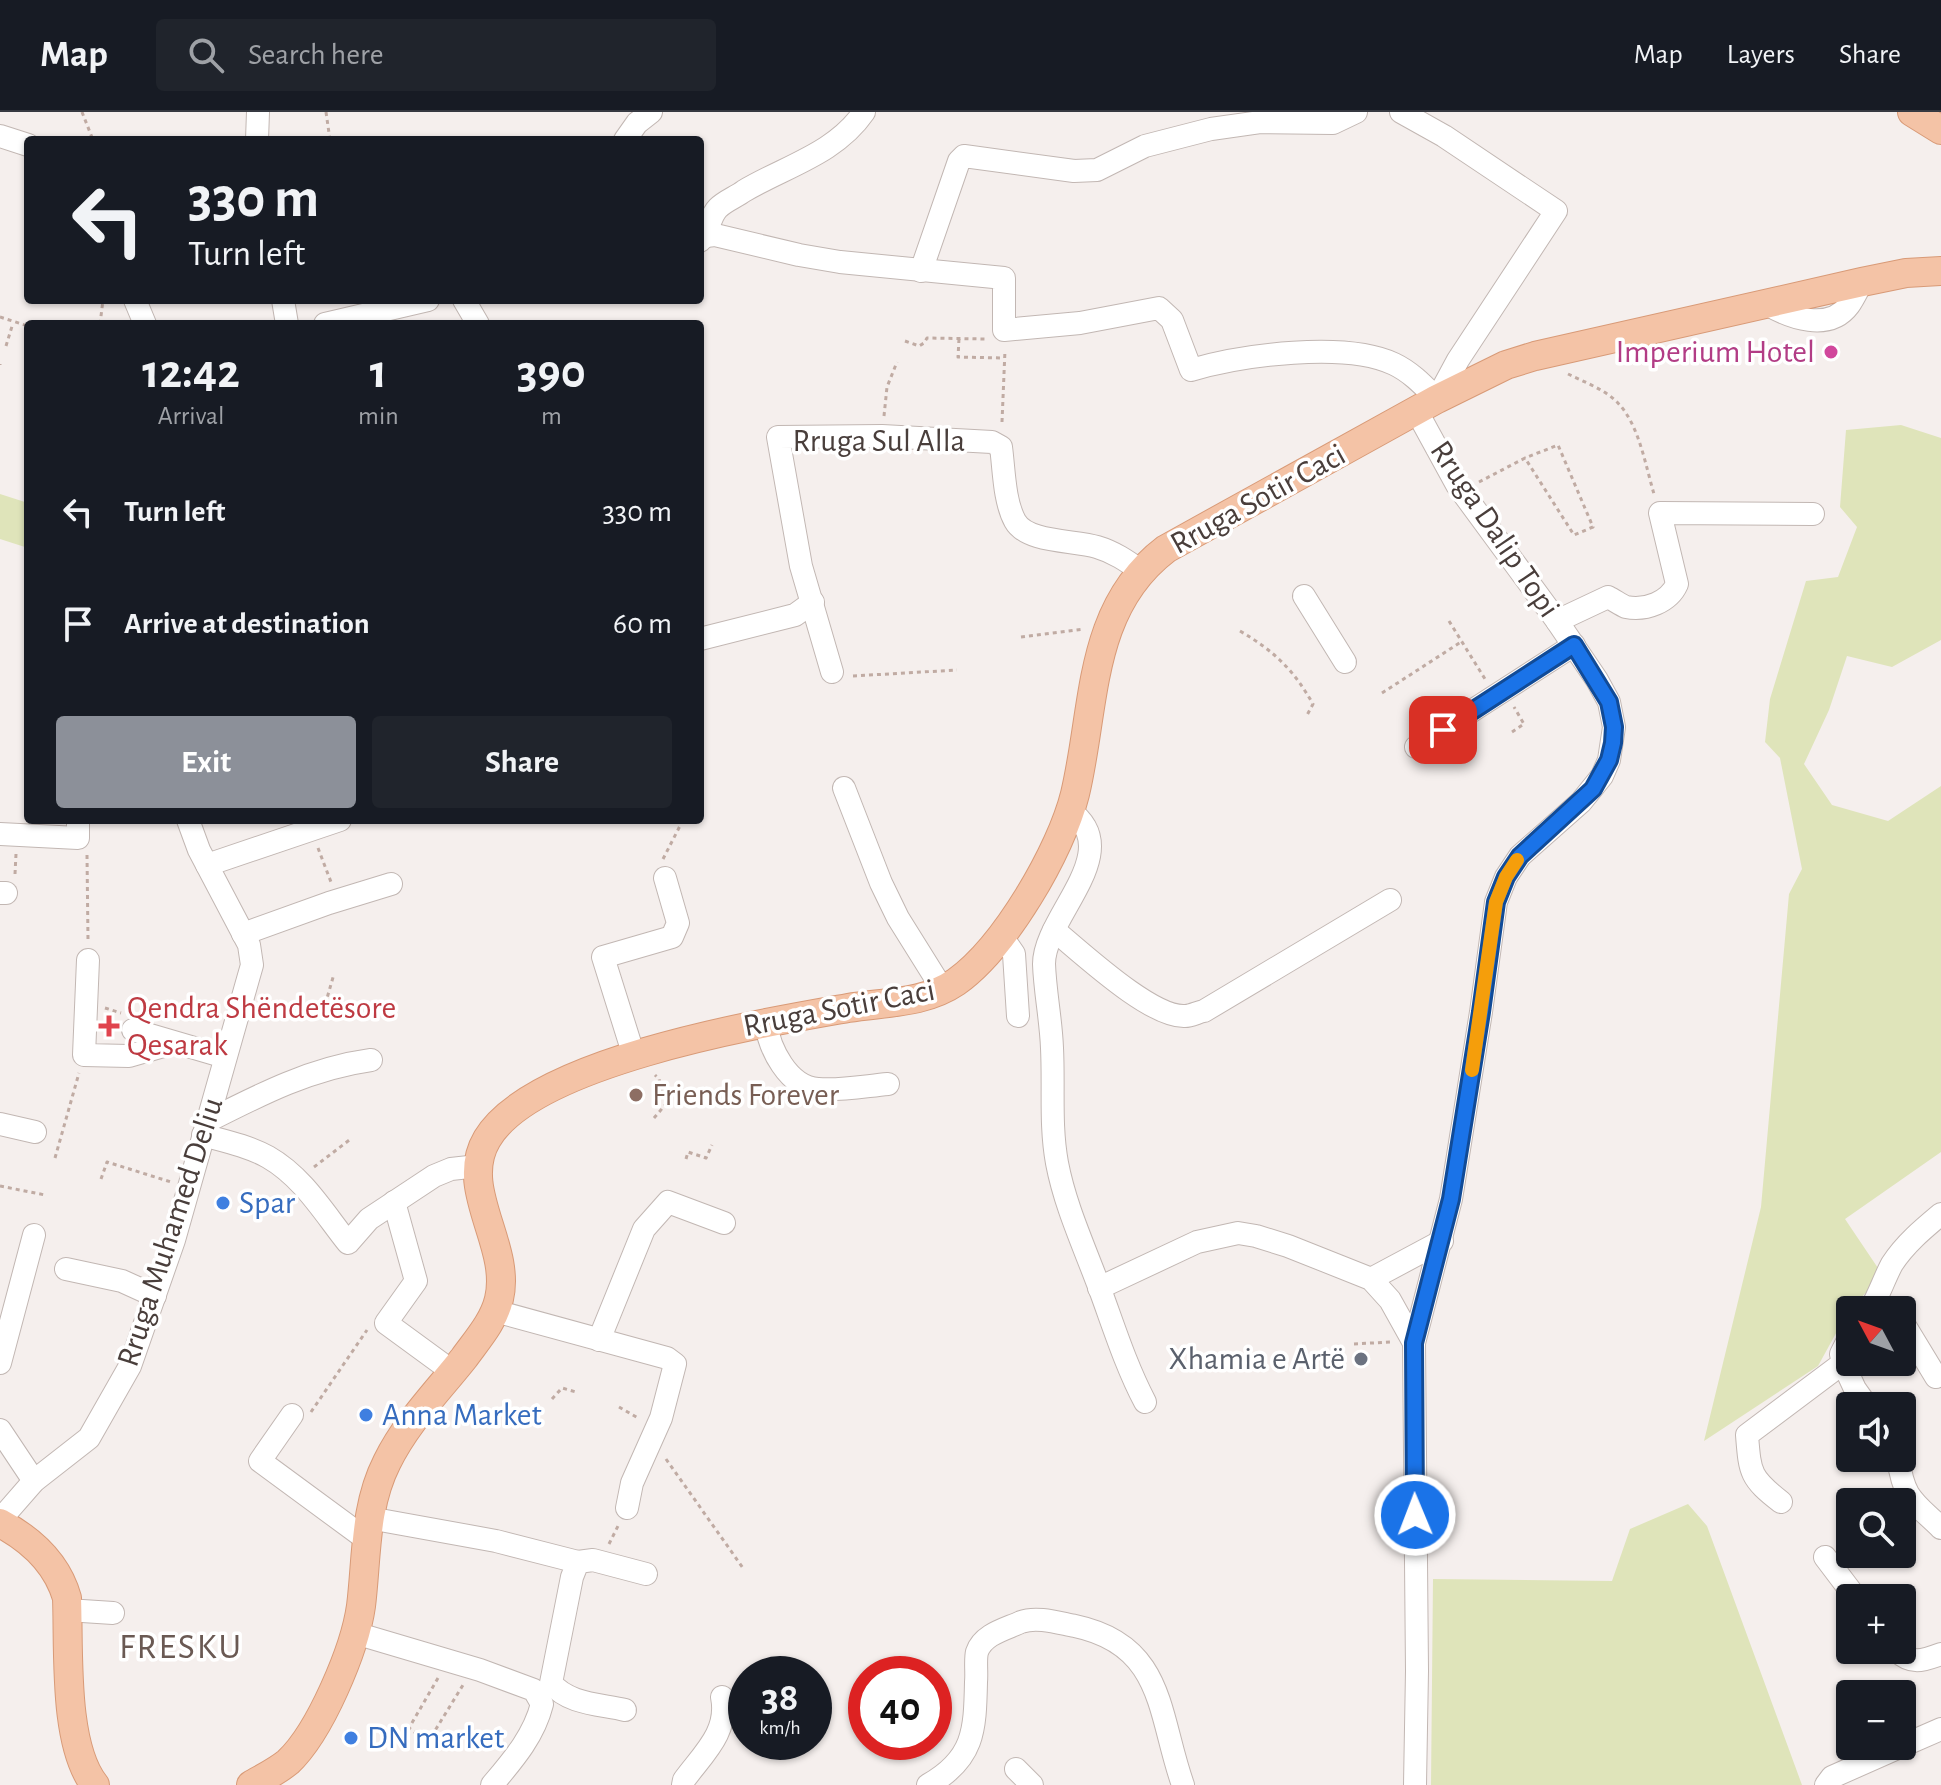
<!DOCTYPE html>
<meta charset="utf-8">
<style>
body{margin:0;font-family:"Alegreya Sans",sans-serif;background:#20242c;color:#f1f3f6;height:100vh;display:flex;flex-direction:column;font-size:30px;white-space:nowrap}
*{box-sizing:border-box;margin:0}
p{font-size:26px;color:#9ea1a6}
.icon{flex:none;width:44px;height:44px;fill:none;stroke:currentColor;stroke-width:2;stroke-linecap:round;stroke-linejoin:round}
.map{position:relative;flex:1;overflow:hidden}
.sheet{position:absolute;left:24px;top:208px;width:680px;height:504px;display:flex;flex-direction:column;background:#171b24;border-radius:8px;box-shadow:0 2px 6px #0004}
.sheet>*{flex:none}
.top-card{position:absolute;left:24px;top:24px;width:680px;height:168px;border-radius:8px;box-shadow:0 2px 6px #0004;background:#171b24;color:#f1f3f6;overflow:hidden}
.needle{width:52px;rotate:311deg}
.buttons{position:absolute;left:1836px;top:1184px;display:grid;gap:16px}
.buttons a{display:grid;place-items:center;width:80px;height:80px;border-radius:8px;background:#171b24;box-shadow:0 2px 6px #0004;font-size:40px}
.speed{position:absolute;left:728px;top:1544px;display:flex;gap:16px;font-size:40px;font-weight:700;text-align:center}
.speed>*{display:grid;place-content:center;width:104px;height:104px;border-radius:50%;background:#171b24;box-shadow:0 2px 6px #0004;line-height:1}
.speed small{font-size:20px;font-weight:400}
.speed .limit{border:12px solid #d22;background:#fff;color:#111}
.pin{position:absolute;display:grid;place-items:center;width:68px;height:68px;color:#fff;margin:-34px;border-radius:16px;box-shadow:0 4px 12px #0006}
.me{position:absolute;width:88px;margin:-44px;rotate:359deg;stroke-linejoin:round;filter:drop-shadow(0 0 6px #0008)}
.turn{display:flex;align-items:center;gap:28px;height:168px;padding:0 32px;font-size:36px}
.turn .icon{width:104px;height:104px;stroke-width:2.5}
.turn b{display:block;font-size:56px;line-height:68px}
.eta{display:flex;justify-content:space-evenly;align-items:center;height:136px;text-align:center}
.eta b{font-size:48px;font-weight:700;line-height:56px}
.primary-button{display:flex;gap:16px;margin-top:auto;padding:16px 32px}
.primary-button a{flex:1;height:92px;border-radius:8px;background:#8c9099;color:#fff;font-size:32px;font-weight:700;line-height:92px;text-align:center}
.primary-button a+a{background:#20242c;color:#f1f3f6}
ul{padding:0;list-style:none}
li{display:flex;align-items:center;gap:24px;height:112px;padding:0 32px}
li div{flex:1}
li b{display:block;font-size:30px}
li em{font-style:normal}
header{display:flex;align-items:center;gap:48px;box-sizing:border-box;height:112px;padding:0 40px;background:#171b24;border-bottom:2px solid #363941}
header strong{font-size:38px}
nav{display:flex;gap:44px;margin-inline-start:auto;font-size:28px}
.search{width:560px;height:72px;background:#20242c;display:flex;align-items:center;gap:20px;box-sizing:border-box;padding:0 28px;border-radius:8px;color:#9ea1a6;font-size:30px}
.map>svg:first-child{display:block}
</style>
<header>
<strong>Map</strong>
<div class="search"><svg class="icon" aria-label="search" viewBox="0 0 24 24"><circle cx="10" cy="10" r="6"/><path d="M15 15l6 6"/></svg>Search here</div>
<nav><a>Map</a><a>Layers</a><a>Share</a></nav>
</header>
<div class="map">
<svg width="1941" height="1673" viewBox="0 0 1941 1673">
<rect width="100%" height="100%" fill="#f5efed"/>
<g fill="#dfe4ba">
<polygon points="1901,313 1941,326 1941,528 1892,555 1847,544 1829,598 1804,652 1832,693 1888,709 1941,674 1941,1040 1845,1107 1882,1162 1846,1203 1818,1254 1704,1329 1761,1095 1789,782 1802,757 1780,646 1765,630 1770,587 1806,469 1838,465 1857,415 1840,395 1846,318"/>
<polygon points="0,382 28,391 28,436 0,427"/>
<polygon points="1688,1392 1707,1414 1802,1673 1431,1673 1433,1467 1612,1469 1630,1417"/>
</g>
<g fill="none" stroke-linecap="round" stroke-linejoin="round">
<g stroke="#c2b7b3" stroke-width="24">
<g id="minor">
<polyline points="0,24 28,33"/>
<polyline points="257,28 258,0"/>
<polyline points="625,28 637,11 651,0"/>
<path d="M 706,124 L 715,123 L 799,143 L 840,150 L 1004,166 L 1004,218 L 1080,211 L 1159,196 L 1172,208 L 1191,258 C 1242,243 1345,229 1394,252 C 1411,260 1424,274 1437,287 L 1458,248 L 1556,99 L 1444,24 L 1401,0"/>
<path d="M 700,129 C 710,121 708,106 718,96 C 725,89 736,85 744,79 C 786,54 835,42 864,0"/>
<polyline points="921,159 959,49 964,44 1074,59 1097,58 1145,34 1211,17 1260,10 1333,11 1356,0"/>
<polyline points="135,188 145,212"/>
<polyline points="283,188 287,212"/>
<polyline points="464,188 478,212"/>
<path d="M 1767,192 C 1790,206 1829,220 1849,193 C 1854,186 1858,177 1862,170"/>
<polyline points="325,212 428,188"/>
<polyline points="1304,484 1345,550"/>
<path d="M 1557,509 L 1608,485 C 1614,488 1621,493 1626,495 C 1646,499 1669,490 1677,472 L 1660,401 L 1813,402"/>
<polyline points="700,527 795,503 813,490"/>
<path d="M 832,560 L 801,454 L 778,325 L 882,324 L 992,330 L 1001,335 C 1004,357 1004,389 1015,409 C 1027,431 1075,428 1097,435 C 1114,440 1127,449 1141,459"/>
<polyline points="1416,635 1574,533"/>
<polyline points="844,676 881,771 898,806 943,878"/>
<path d="M 1070,699 C 1127,740 1044,804 1044,852 C 1045,880 1051,908 1052,936 C 1054,975 1050,1013 1057,1051 C 1065,1093 1083,1132 1098,1172 C 1113,1212 1125,1252 1145,1290"/>
<polyline points="0,722 78,726 78,708"/>
<polyline points="207,753 340,708"/>
<polyline points="0,781 6,781"/>
<path d="M 1054,818 C 1081,840 1151,906 1185,904 C 1191,904 1198,900 1204,899 L 1390,788"/>
<polyline points="243,822 329,791 391,772"/>
<polyline points="1001,823 1014,842 1018,904"/>
<polyline points="88,848 84,943 129,944 174,931"/>
<path d="M 766,911 C 769,936 788,975 818,977 C 840,979 866,974 888,972"/>
<polyline points="133,918 225,945"/>
<polyline points="634,944 603,845 672,825 678,811 665,766"/>
<path d="M 208,1009 C 261,982 312,956 371,948"/>
<polyline points="0,1012 35,1020"/>
<path d="M 203,1023 C 225,1029 248,1034 268,1045 C 303,1065 324,1101 348,1131 L 369,1107 L 434,1064 L 451,1057 L 478,1054"/>
<polyline points="394,1090 416,1169 386,1211 453,1260"/>
<polyline points="66,1157 122,1169 155,1184"/>
<polyline points="1371,1167 1442,1129"/>
<polyline points="1099,1176 1197,1130 1238,1121 1256,1124 1288,1134 1371,1167 1390,1188 1414,1231"/>
<path d="M 1870,1198 C 1879,1183 1884,1167 1892,1152 C 1905,1132 1923,1117 1941,1102"/>
<polyline points="495,1199 667,1246 675,1252 661,1306 632,1371 627,1396"/>
<polyline points="1902,1209 1936,1265"/>
<polyline points="599,1228 644,1117 668,1090 724,1111"/>
<polyline points="0,1251 34,1123"/>
<polyline points="1843,1251 1855,1277 1867,1294"/>
<polyline points="292,1303 260,1349 366,1427"/>
<polyline points="0,1318 34,1369"/>
<path d="M 1898,1346 C 1904,1387 1912,1388 1941,1416"/>
<path d="M 1781,1390 C 1750,1366 1750,1361 1747,1323 L 1843,1251 L 1841,1242 L 1850,1224"/>
<polyline points="369,1406 496,1429 578,1450"/>
<polyline points="0,1408 34,1369 89,1326 130,1254 174,1128 248,867 252,853 249,833 199,738 188,708"/>
<polyline points="1825,1445 1856,1486"/>
<polyline points="67,1498 113,1501"/>
<path d="M 355,1521 L 480,1558 L 534,1578 L 542,1592 C 534,1624 513,1648 492,1673"/>
<path d="M 1896,1538 C 1911,1553 1922,1549 1941,1542"/>
<path d="M 625,1598 C 599,1592 568,1592 551,1571 L 572,1465 L 578,1450 L 593,1448 L 646,1462"/>
<polyline points="1902,1634 1941,1617"/>
<polyline points="1016,1657 1032,1673"/>
<path d="M 683,1673 L 684,1668 C 703,1642 729,1620 722,1585"/>
<path d="M 928,1673 C 974,1647 975,1619 976,1570 C 977,1561 975,1548 977,1540 C 983,1522 1006,1517 1021,1510 C 1037,1504 1059,1511 1075,1514 C 1165,1533 1158,1603 1183,1673"/>
<polyline points="1415,1673 1417,1559 1414,1231 1451,1087 1481,900 1496,790 1506,765 1520,744 1581,690 1602,664 1609,648 1614,615 1609,590 1597,568 1557,509 1457,373 1416,298"/>
<polyline points="1826,1673 1832,1665 1902,1634"/>
</g>
</g>
<g stroke="#d89a77" stroke-width="30">
<g id="major">
<polyline points="1912,0 1941,18"/>
<path d="M 0,1411 C 32,1428 57,1451 67,1486 C 69,1538 63,1633 95,1673"/>
<path d="M 251,1673 C 263,1666 277,1659 288,1650 C 320,1620 355,1537 361,1494 C 367,1446 364,1395 387,1350 C 406,1311 437,1280 464,1246 C 477,1228 494,1209 499,1187 C 512,1133 457,1077 487,1027 C 533,949 763,911 848,896 C 884,890 924,892 956,870 C 1005,835 1061,739 1075,682 C 1096,594 1087,497 1166,437 L 1437,287 L 1506,253 L 1535,244 L 1862,170 L 1906,161 L 1941,159"/>
</g>
</g>
<g stroke="#c0aba3" stroke-width="3" stroke-dasharray="4 4" stroke-linecap="butt">
<polyline points="82,0 93,28"/>
<polyline points="326,0 330,28"/>
<polyline points="0,205 28,214"/>
<polyline points="100,212 103,188"/>
<polyline points="959,227 958,245 1004,246"/>
<polyline points="905,229 919,234 924,231 927,226 985,227"/>
<polyline points="6,234 13,211"/>
<polyline points="0,253 0,252"/>
<path d="M 1568,262 C 1584,270 1604,277 1617,290 C 1639,312 1645,352 1654,382"/>
<polyline points="884,304 887,275 897,250"/>
<polyline points="1002,310 1005,238"/>
<polyline points="1479,370 1525,346 1574,423 1593,415 1558,333 1525,346"/>
<polyline points="1449,509 1485,567"/>
<path d="M 1240,519 C 1274,539 1293,557 1313,592 L 1306,605"/>
<polyline points="1021,525 1084,517"/>
<polyline points="853,564 957,558"/>
<polyline points="1382,581 1461,530"/>
<polyline points="1512,620 1524,612 1514,595"/>
<polyline points="318,736 331,770"/>
<polyline points="87,743 88,828"/>
<polyline points="663,747 683,708"/>
<polyline points="15,762 16,742"/>
<polyline points="105,896 121,901"/>
<polyline points="323,900 334,862"/>
<polyline points="654,1006 666,992 659,967 655,963"/>
<polyline points="55,1046 79,961"/>
<polyline points="686,1047 688,1040 706,1046 712,1033"/>
<polyline points="314,1055 352,1026"/>
<polyline points="101,1067 107,1050 171,1070"/>
<polyline points="0,1074 45,1083"/>
<polyline points="1354,1232 1390,1230"/>
<polyline points="552,1287 562,1276 576,1280"/>
<polyline points="619,1295 638,1306"/>
<polyline points="311,1300 367,1218"/>
<polyline points="666,1347 743,1456"/>
<polyline points="609,1432 618,1414"/>
<polyline points="438,1566 409,1616 428,1630 463,1573"/>
</g>
<use href="#minor" stroke="#fff" stroke-width="22"/>
<use href="#major" stroke="#f4c3a6" stroke-width="28"/>
</g>
<g fill="none" stroke-linecap="round" stroke-linejoin="round">
<g stroke="#114b97" stroke-width="20">
<polyline id="route" points="1415,1403 1414,1231 1451,1087 1481,900 1496,790 1506,765 1520,744 1593,677 1609,648 1613,631 1614,615 1609,590 1574,533 1443,618"/>
</g>
<use href="#route" stroke="#1a73e8" stroke-width="14"/>
<polyline stroke="#f59e0b" stroke-width="14" points="1472,958 1496,790 1506,765 1517,748"/>
</g>
<circle fill="#d1479c" stroke="#fff" stroke-width="3" cx="1831" cy="240" r="8"/>
<path fill="#e0444e" stroke="#fff" stroke-width="3" d="M105 902h8v8h8v8h-8v8h-8v-8h-8v-8h8z"/>
<circle fill="#8d6e63" stroke="#fff" stroke-width="3" cx="636" cy="983" r="8"/>
<g fill="#3f7fe0" stroke="#fff" stroke-width="3">
<circle cx="223" cy="1091" r="8"/>
<circle cx="366" cy="1303" r="8"/>
<circle cx="351" cy="1626" r="8"/>
</g>
<circle fill="#6b7280" stroke="#fff" stroke-width="3" cx="1361" cy="1247" r="8"/>
<g text-anchor="middle" dominant-baseline="central" stroke-width="7" stroke-linejoin="round" paint-order="stroke">
<g font-size="32" fill="#b23c85" stroke="#fff" text-anchor="end">
<text x="1815" y="240">Imperium Hotel</text>
</g>
<g font-size="32" fill="#493e3b" stroke="#fff">
<text x="879" y="329">Rruga Sul Alla</text>
<text transform="translate(1258 387) rotate(-29)">Rruga Sotir Caci</text>
<text transform="translate(1495 417) rotate(56)">Rruga Dalip Topi</text>
<text transform="translate(839 896) rotate(-11)">Rruga Sotir Caci</text>
<text transform="translate(170 1120) rotate(-72)">Rruga Muhamed Deliu</text>
</g>
<g font-size="32" fill="#be3a42" stroke="#fff" text-anchor="start">
<text x="127" y="896">Qendra Shëndetësore<tspan x="127" dy="37">Qesarak</tspan></text>
</g>
<g font-size="32" fill="#785e54" stroke="#fff" text-anchor="start">
<text x="652" y="983">Friends Forever</text>
</g>
<g font-size="32" fill="#366cbe" stroke="#fff" text-anchor="start">
<text x="239" y="1091">Spar</text>
<text x="382" y="1303">Anna Market</text>
<text x="367" y="1626">DN market</text>
</g>
<g font-size="32" fill="#5b616d" stroke="#fff" text-anchor="end">
<text x="1345" y="1247">Xhamia e Artë</text>
</g>
<g font-size="36" letter-spacing="2" fill="#6a5953" stroke="#fff">
<text x="181" y="1535">FRESKU</text>
</g>
</g>
</svg>
<div class="buttons">
<a><svg class="needle" viewBox="-14 -14 28 28"><path d="M0-13l5 13h-10z" fill="#e53935"/><path d="M0 13l5-13h-10z" fill="#9ea1a6"/></svg></a>
<a><svg class="icon" aria-label="sound" viewBox="0 0 24 24"><path d="M4 9h4l5-4v14l-5-4H4zM17 9q2 3 0 6"/></svg></a>
<a><svg class="icon" aria-label="search" viewBox="0 0 24 24"><circle cx="10" cy="10" r="6"/><path d="M15 15l6 6"/></svg></a>
<a>+</a>
<a>−</a>
</div>
<div class="speed"><div>38<small>km/h</small></div><div class="limit">40</div></div>
<div class="pin" style="left:1443px;top:618px;background:#d93025"><svg class="icon" aria-label="arrive" viewBox="0 0 24 24"><path d="M6 21V4h12l-3 4 3 4H6"/></svg></div>
<svg class="me" style="left:1415px;top:1403px" viewBox="-20 -20 40 40"><circle r="17" fill="#1a73e8" stroke="#fff" stroke-width="3"/><path d="M0-11L8 9 0 5-8 9z" fill="#fff"/></svg>
<div class="top-card">
<div class="turn"><svg class="icon" aria-label="left" viewBox="0 0 24 24"><path d="M17 20v-9H6M10 6l-5 5 5 5"/></svg><div><b>330 m</b>Turn left</div></div>
</div>
<section class="sheet">
<div class="eta">
<div><b>12:42</b><p>Arrival</p></div>
<div><b>1</b><p>min</p></div>
<div><b>390</b><p>m</p></div>
</div>
<ul>
<li><svg class="icon" aria-label="left" viewBox="0 0 24 24"><path d="M17 20v-9H6M10 6l-5 5 5 5"/></svg><div><b>Turn left</b></div><em>330 m</em></li>
<li><svg class="icon" aria-label="arrive" viewBox="0 0 24 24"><path d="M6 21V4h12l-3 4 3 4H6"/></svg><div><b>Arrive at destination</b></div><em>60 m</em></li>
</ul>
<div class="primary-button"><a>Exit</a><a>Share</a></div>
</section>
</div>
